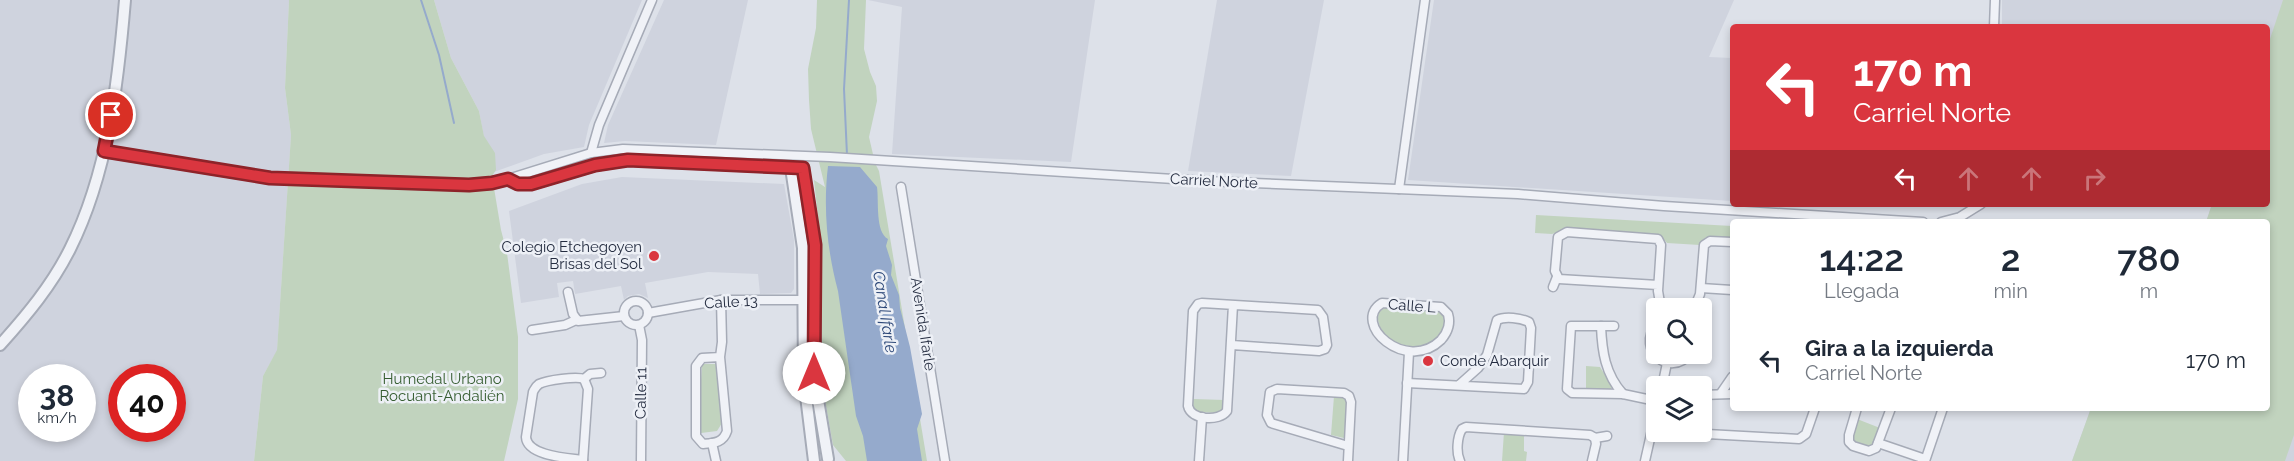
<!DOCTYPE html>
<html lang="es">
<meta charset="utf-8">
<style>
body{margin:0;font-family:Raleway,sans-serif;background:#f2f2f3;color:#1f2937;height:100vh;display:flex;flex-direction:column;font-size:22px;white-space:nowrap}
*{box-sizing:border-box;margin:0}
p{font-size:20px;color:#747a83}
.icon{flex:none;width:33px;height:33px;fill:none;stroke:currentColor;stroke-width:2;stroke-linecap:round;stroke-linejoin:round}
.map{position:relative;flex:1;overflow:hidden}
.panel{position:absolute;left:1730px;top:219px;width:540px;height:192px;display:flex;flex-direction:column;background:#fff;border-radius:6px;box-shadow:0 3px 9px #0003}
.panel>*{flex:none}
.hud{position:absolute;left:1730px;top:24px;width:540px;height:183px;border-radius:6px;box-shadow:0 3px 9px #0003;background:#da363f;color:#fff;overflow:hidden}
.fabs{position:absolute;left:1646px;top:298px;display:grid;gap:12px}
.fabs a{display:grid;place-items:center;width:66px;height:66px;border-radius:6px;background:#fff;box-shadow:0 3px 9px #0003;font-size:30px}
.speed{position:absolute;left:18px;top:364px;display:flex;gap:12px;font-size:30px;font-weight:700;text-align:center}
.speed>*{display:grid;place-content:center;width:78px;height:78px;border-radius:50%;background:#fff;box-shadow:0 3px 9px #0003;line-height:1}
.speed small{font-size:15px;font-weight:400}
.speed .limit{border:9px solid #d22;background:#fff;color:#111}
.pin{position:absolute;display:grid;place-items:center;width:51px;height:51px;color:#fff;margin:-26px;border:3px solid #fff;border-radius:50%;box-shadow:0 2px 6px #0007}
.me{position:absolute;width:66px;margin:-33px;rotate:0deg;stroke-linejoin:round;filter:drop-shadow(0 0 4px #0008)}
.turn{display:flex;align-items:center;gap:21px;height:126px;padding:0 24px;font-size:27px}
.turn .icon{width:78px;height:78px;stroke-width:2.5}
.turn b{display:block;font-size:42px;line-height:51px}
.lanes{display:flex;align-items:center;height:57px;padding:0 24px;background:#0003;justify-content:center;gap:30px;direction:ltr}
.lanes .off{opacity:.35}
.eta{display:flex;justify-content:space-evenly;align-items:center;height:102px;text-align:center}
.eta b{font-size:36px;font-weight:600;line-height:42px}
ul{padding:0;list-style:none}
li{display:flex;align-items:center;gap:18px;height:78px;padding:0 24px}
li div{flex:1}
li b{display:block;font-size:22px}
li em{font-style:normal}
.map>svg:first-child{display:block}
</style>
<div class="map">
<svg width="2294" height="461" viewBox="0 0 2294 461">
<rect width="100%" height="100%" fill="#dde1e9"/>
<g fill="#cfd3de" fill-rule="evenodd">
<path d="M 0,0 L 289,0 L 285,88 L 291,135 L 277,351 L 263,376 L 254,461 L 0,461 ZM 32,378 L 82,378 L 82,429 L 32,429 ZM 122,378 L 172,378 L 172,429 L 122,429 Z"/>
<polygon points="434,0 642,0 589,125 584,147 544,154 491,173 479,111 451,58"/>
<polygon points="664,0 748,0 716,145 625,141 604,143 608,125"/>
<polygon points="868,0 1095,0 1071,162 892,154 902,7"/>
<polygon points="1217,0 1324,0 1291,176 1188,171"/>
<polygon points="1434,0 1734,0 1709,57 1732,58 1732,201 1408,180"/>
<polygon points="2002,0 2294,0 2294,461 2072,461 2091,408 2266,408 2266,222 2206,222 2212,204 2266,204 2266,48 2270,39 2267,39 2266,27 2002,27"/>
<polygon points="622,177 784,184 794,240 794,289 791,293 760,294 758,274 708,272 645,283 648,298 639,294 628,296 624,300 621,286 575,294 573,281 557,283 559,297 521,303 509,211 582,184"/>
</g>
<g fill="#c1d3be">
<polygon points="289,0 434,0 451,58 479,111 484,136 495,153 496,170 492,176 501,230 507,253 518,337 518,399 504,461 254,461 263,376 277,350 291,135 285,88"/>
<polygon points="817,0 866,0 864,49 870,72 876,86 877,101 869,137 875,163 879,171 927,461 846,461 833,445 822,384 822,255 814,180 825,187 811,129 809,100 808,69 816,28"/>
<polygon points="2283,0 2294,0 2294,435 2285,461 2072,461 2091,408 2266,408 2266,222 2206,222 2212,204 2266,204 2267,48"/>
<polygon points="1536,215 1732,226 1732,239 1706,237 1700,245 1667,243 1661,236 1568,228 1552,234 1535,233"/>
<path d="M 1386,307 L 1436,310 L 1444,317 C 1451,349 1398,357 1382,330 C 1378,324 1377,319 1379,312 Z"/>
<polygon points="702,364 716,364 722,423 717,431 701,433 700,395"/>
<polygon points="1586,366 1600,367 1612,386 1610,391 1586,390"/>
<polygon points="1334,396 1347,399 1344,438 1331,435"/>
<polygon points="1193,399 1225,400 1223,409 1218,413 1198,412 1193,408"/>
<polygon points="1857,419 1880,428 1873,448 1852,442"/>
<polygon points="1504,432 1524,434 1524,451 1527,452 1526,461 1502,461"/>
</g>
<path fill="#95aacc" d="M 828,166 L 860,167 L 877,187 C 879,201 875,232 888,239 L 886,246 L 892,265 L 891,275 L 899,295 L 900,308 L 910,347 L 922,414 L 917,429 L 922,461 L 867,461 L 863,436 L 856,416 L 838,291 C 827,250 823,208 828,166 Z"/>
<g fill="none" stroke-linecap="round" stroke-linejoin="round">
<g stroke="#95aacc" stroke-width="2">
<polyline points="421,0 439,55 454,123"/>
<polyline points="847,155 844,89 849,0"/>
</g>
<g stroke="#a6abb7" stroke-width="11">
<g id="minor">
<polyline points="1994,27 1995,0"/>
<polyline points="591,153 599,125 652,0"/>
<polyline points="508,179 591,153 623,149 830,157 1205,181 1518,194 1664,206 1923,222"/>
<polyline points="901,187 945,461"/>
<polyline points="1399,189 1425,0"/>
<polyline points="1941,222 1960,217 1981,204"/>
<polyline points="1658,285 1559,279 1555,271 1558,237 1567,232 1658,239 1661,245 1658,291 1661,309"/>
<polyline points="1553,287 1557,277"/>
<polyline points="1701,288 1732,290"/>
<polyline points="568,292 573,314 578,321 624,316"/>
<circle cx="636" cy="313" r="12"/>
<path d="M 1382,303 L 1441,307 L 1448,314 C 1451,324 1448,332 1441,340 C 1406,374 1350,323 1382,303 Z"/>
<polyline points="1694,309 1700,294 1704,245 1710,241 1732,242"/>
<polyline points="648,313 721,300 808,300"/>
<polyline points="639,325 642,340 641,461"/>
<path d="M 1656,325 C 1636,350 1670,378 1690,354"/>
<path d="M 1601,326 C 1602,351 1605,374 1623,394"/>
<polyline points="1614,326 1571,326 1567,389 1572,393 1623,394 1656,401"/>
<polyline points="532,330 565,325 576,320"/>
<path d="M 1232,345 L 1319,351 L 1325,349 L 1327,345 L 1323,317 L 1318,310 L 1202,303 L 1198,304 L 1193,311 L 1188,406 C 1191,420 1219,422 1227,411 L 1233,305"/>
<path d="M 720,357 L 702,358 L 696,366 L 696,436 L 703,444 C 714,443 723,443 727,431 L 720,357 L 722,342 L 721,300"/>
<path d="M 1407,383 L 1524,389 L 1528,382 L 1531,328 L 1529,322 C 1521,318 1505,316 1497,320 L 1487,355 L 1478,368 L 1459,385"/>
<polyline points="1662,387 1667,363"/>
<polyline points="1721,393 1732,377"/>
<polyline points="1701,395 1732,394"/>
<polyline points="1857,408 1849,435 1849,442 1853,446 1869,451 1876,448 1891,408"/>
<polyline points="1701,424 1707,395"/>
<polyline points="1701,429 1707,434 1799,439 1806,434 1815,408"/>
<polyline points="712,443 716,461"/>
<polyline points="1878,443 1925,459"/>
<path d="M 583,460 C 568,458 527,456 526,437 L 533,392 C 535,388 535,387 539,384 C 547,380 577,376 584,379 L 590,374 L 601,373"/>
<polyline points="583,461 588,389 584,379"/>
<polyline points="1199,461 1202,417"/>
<polyline points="1348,461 1351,402 1349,396 1344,393 1277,389 1270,392 1267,415 1271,423 1348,446"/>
<polyline points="1403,461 1409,352"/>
<path d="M 1460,461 C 1456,453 1457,437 1462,429 L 1466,427 L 1590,435 L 1595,438 L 1607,436"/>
<polyline points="1592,461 1596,444 1595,438"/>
<polyline points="1645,461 1656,412"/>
<polyline points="1925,461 1943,408"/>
</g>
</g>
<g stroke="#a6abb7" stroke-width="14">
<g id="tertiary">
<polyline points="104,151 270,178 469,185 492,183 508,179 518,184 531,184 595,165 628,160 803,168 815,245 815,382 828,459"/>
<polyline points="791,168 803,248 804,380 814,461"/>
<path d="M 0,345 C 27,315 52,285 70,249 C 108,173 118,84 125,0"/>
</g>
</g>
<use href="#minor" stroke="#f0f2f7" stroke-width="8"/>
<use href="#tertiary" stroke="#f0f2f7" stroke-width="10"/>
</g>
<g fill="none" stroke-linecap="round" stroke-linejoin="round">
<g stroke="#8e2329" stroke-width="15">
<polyline id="route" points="111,115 104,151 270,178 469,185 492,183 508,179 518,184 531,184 595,165 628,160 803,168 815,245 814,373"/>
</g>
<use href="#route" stroke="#da363f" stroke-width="10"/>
</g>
<g fill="#da363f" stroke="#edf0f6" stroke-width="2">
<circle cx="654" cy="256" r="6"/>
<circle cx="1428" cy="361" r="6"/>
</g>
<g text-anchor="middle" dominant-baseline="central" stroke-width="5" stroke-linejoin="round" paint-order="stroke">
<g font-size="15" fill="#252d41" stroke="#edf0f6">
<text transform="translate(1214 181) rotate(3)">Carriel Norte</text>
<text transform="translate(731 302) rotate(-3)">Calle 13</text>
<text transform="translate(1412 306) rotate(4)">Calle L</text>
<text transform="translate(923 324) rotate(81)">Avenida Ifarle</text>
<text transform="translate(641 393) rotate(-89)">Calle 11</text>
</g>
<g font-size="15" fill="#252d41" stroke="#edf0f6" text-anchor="end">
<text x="642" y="247">Colegio Etchegoyen<tspan x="642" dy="17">Brisas del Sol</tspan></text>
<text x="1440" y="361" text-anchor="start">Conde Abarquir</text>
</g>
<g font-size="15" fill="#365d31" stroke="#edf0f6">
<text x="442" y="379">Humedal Urbano<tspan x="442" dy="17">Rocuant-Andalién</tspan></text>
</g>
<g font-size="16" font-style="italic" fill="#2c4778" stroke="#edf0f6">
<text transform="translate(885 312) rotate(81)">Canal Ifarle</text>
</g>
</g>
</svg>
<div class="fabs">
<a><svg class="icon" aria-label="search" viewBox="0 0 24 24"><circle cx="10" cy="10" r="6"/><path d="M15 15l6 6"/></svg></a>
<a><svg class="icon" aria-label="layers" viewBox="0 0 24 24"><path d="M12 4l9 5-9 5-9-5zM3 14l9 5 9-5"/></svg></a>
</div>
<div class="speed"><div>38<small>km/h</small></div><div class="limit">40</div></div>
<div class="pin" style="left:111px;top:115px;background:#d93025"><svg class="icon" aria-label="arrive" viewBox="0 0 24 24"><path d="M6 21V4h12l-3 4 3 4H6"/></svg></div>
<svg class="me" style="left:814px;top:373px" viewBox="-20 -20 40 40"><circle r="19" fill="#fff"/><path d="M0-13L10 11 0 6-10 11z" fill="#da363f"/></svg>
<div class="hud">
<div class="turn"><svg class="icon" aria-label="left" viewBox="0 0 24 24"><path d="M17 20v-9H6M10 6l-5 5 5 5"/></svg><div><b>170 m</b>Carriel Norte</div></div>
<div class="lanes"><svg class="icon" aria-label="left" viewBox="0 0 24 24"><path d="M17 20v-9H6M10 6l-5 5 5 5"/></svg><svg class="icon off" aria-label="ahead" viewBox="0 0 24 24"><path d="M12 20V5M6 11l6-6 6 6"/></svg><svg class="icon off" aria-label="ahead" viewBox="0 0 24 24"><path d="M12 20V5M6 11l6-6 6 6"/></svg><svg class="icon off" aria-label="right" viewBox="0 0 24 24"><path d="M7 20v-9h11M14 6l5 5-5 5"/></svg></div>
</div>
<section class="panel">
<div class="eta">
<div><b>14:22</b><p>Llegada</p></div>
<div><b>2</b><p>min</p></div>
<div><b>780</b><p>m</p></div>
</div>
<ul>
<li><svg class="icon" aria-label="left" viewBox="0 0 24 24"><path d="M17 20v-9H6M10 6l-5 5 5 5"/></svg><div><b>Gira a la izquierda</b><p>Carriel Norte</p></div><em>170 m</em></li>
</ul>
</section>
</div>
